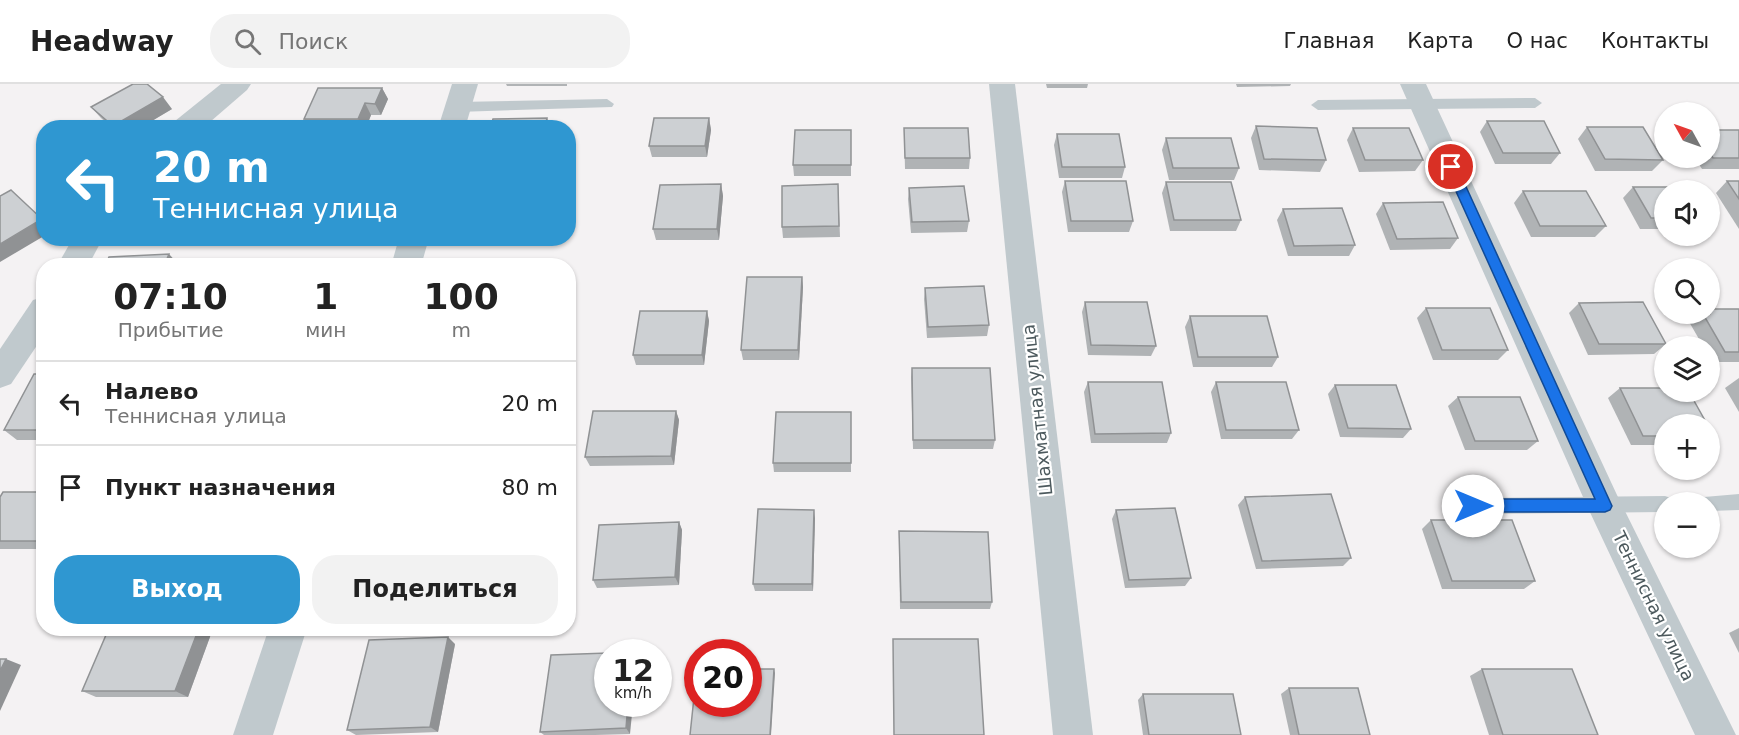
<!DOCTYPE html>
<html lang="ru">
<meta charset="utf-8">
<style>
body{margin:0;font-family:"DejaVu Sans",sans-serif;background:#f2f2f2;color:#222;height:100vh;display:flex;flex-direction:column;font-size:22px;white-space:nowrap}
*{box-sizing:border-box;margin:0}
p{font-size:20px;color:#767676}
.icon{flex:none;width:33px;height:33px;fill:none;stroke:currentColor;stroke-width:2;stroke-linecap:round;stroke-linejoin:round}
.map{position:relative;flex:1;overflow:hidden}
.details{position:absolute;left:36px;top:174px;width:540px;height:378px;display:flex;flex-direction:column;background:#fff;border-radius:24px;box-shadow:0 2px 4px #0004}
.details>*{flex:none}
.hud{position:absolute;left:36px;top:36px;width:540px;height:126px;border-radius:24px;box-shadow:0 2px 4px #0004;background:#2f97d1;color:#fff;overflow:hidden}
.needle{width:39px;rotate:310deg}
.buttons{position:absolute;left:1654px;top:18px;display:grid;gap:12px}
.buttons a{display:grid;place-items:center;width:66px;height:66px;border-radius:50%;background:#fff;box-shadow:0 2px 4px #0004;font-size:30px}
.speed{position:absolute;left:594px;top:555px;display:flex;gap:12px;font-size:30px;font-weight:700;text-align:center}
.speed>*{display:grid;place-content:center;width:78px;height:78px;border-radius:50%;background:#fff;box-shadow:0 2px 4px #0004;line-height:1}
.speed small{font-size:15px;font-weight:400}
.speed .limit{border:9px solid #d22;background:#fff;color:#111}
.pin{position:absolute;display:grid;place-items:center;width:51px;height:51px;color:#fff;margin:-26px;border:3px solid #fff;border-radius:50%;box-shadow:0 2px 6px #0007}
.me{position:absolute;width:66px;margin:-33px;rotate:90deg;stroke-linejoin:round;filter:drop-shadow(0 0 4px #0008)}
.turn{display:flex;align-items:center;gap:21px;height:126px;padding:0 18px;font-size:27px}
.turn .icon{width:78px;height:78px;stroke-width:2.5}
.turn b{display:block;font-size:42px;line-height:51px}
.eta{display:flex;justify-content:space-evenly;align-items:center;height:102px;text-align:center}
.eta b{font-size:36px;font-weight:700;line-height:42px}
.button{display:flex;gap:12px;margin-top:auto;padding:12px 18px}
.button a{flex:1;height:69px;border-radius:24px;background:#2f97d1;color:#fff;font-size:24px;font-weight:700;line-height:69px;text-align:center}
.button a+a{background:#f2f2f2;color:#222}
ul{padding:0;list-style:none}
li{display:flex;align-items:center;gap:18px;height:84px;padding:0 18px;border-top:2px solid #e0e0e0}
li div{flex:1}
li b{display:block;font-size:22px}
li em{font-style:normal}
header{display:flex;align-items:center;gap:36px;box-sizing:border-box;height:84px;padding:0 30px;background:#fff;border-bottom:2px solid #e0e0e0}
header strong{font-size:28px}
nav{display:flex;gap:33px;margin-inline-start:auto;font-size:21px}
.search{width:420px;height:54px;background:#f2f2f2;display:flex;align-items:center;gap:15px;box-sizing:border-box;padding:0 21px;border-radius:24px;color:#767676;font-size:22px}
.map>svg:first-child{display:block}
</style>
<header>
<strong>Headway</strong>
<div class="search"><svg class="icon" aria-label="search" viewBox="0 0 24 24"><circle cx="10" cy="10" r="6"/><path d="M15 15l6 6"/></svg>Поиск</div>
<nav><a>Главная</a><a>Карта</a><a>О нас</a><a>Контакты</a></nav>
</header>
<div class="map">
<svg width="1739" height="651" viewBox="0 0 1739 651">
<rect width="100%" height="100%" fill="#f4f2f3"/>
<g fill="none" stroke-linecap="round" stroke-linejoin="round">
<g fill="#c0c9cd" fill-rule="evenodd">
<polygon points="1535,14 1542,19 1535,24 1318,26 1311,21 1318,16"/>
<polygon points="607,15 614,20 612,23 457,28 450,23 457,18"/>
<polygon points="1739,410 1739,426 1710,427 1710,418 1701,418 1704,413"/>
<polygon points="1665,412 1671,414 1673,418 1665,418 1665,428 1473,430 1467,428 1464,422 1467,416 1473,414"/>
</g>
<g fill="#c0c9cd" fill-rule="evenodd">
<polygon points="221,0 251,0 247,6 203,44 172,44 175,37"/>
<polygon points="452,0 478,0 465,44 438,44"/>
<polygon points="989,0 1015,0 1093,651 1053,651"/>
<polygon points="1400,0 1426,0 1617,411 1736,651 1695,651 1587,422"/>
<polygon points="73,154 103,154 88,182 57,182"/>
<polygon points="399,154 429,154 421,182 391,182"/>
<polygon points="44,213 44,251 11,300 0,304 0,265 33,216"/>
<polygon points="269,544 307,544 273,651 233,651"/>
</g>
</g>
<g fill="#b0b3b5">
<polygon points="506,0 567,0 567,2 507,2"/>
<polygon points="1046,0 1088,0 1087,4 1047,4"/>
<polygon points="1236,0 1291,0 1290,2 1237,3"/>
<polygon points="382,4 388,15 381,31 371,31 366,44 310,44 304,35"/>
<polygon points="91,23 172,25 140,44 112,44 101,34"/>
<polygon points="709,34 711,46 707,73 652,73 649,62"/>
<polygon points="1487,37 1560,69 1551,80 1495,80 1480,48"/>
<polygon points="1256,42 1326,76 1320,88 1259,86 1251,54"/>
<polygon points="1587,43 1663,76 1652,87 1595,87 1578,55"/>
<polygon points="904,44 970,74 969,85 905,85"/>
<polygon points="1353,44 1423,76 1415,87 1359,88 1347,56"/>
<polygon points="851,46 851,92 794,92 793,81"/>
<polygon points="1710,46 1739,46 1739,85 1702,85 1695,74 1710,74"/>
<polygon points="1057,50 1125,83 1122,94 1059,94 1054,61"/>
<polygon points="1166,54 1239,84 1234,96 1169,96 1162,66"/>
<polygon points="1065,97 1133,137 1129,148 1068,148 1062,108"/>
<polygon points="1727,97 1739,97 1739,145 1716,109"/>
<polygon points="1166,98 1241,136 1236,147 1170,147 1162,109"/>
<polygon points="721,100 723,112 719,156 656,156 653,145"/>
<polygon points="838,100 840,153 783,154 782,143"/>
<polygon points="1633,103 1665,106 1665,145 1640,145 1623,114"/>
<polygon points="909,104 969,137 967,148 911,149 908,115"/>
<polygon points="1523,107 1606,142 1595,153 1531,153 1514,119"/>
<polygon points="1383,119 1458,154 1450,165 1390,166 1376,130"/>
<polygon points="1710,123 1717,134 1710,141"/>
<polygon points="1283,125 1355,161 1349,172 1288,172 1277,136"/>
<polygon points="802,193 803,203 799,276 743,276 741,266"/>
<polygon points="925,204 989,241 987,252 927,254 924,215"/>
<polygon points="1085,218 1156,262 1151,272 1088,271 1082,228"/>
<polygon points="1579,219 1666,260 1654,270 1588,271 1569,229"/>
<polygon points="1426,224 1508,266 1498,276 1433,276 1417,234"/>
<polygon points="1739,225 1739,278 1712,278 1710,274 1710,262 1703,262 1688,236 1695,230 1710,230"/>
<polygon points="707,227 709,237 704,281 636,281 633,271"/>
<polygon points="1190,232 1278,273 1272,283 1193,283 1185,243"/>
<polygon points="912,284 995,356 993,365 913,365 911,293"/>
<polygon points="44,290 44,356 17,356 4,346"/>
<polygon points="1739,294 1739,328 1725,304"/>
<polygon points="1088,298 1171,349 1167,359 1091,359 1084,308"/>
<polygon points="1216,298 1299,346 1292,355 1221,355 1211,308"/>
<polygon points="1335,301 1411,345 1403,354 1340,353 1328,310"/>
<polygon points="1620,304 1665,340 1665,361 1631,361 1608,314"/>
<polygon points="1458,313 1538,357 1527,366 1465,366 1448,322"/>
<polygon points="676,327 679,336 674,381 590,382 585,373"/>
<polygon points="851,328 851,388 774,388 773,379"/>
<polygon points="44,408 44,465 0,465 0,413"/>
<polygon points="1245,413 1351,474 1343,482 1256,485 1238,421"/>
<polygon points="1116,426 1191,494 1185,502 1125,504 1112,435"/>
<polygon points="815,434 813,507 755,507 753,500"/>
<polygon points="1431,436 1535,497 1524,505 1442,505 1422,445"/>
<polygon points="679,438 682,446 679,501 597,504 593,496"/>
<polygon points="899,447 992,518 990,525 900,525"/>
<polygon points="1739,544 1739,569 1729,549"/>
<polygon points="211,550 188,613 96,613 82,607"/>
<polygon points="455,560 438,648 356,651 347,646"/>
<polygon points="608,569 630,650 595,651 544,651 540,648"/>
<polygon points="1482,585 1598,651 1489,651 1470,592"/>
<polygon points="1289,604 1370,651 1290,651 1281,610"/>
<polygon points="1143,610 1241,651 1143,651 1138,616"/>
</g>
<g fill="#909294">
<polygon points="382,4 388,15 381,31 375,20"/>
<polygon points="163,13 172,25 140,44 115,44 113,42"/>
<polygon points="365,19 371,31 366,44 363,44 358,35"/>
<polygon points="547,34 551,44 545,44"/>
<polygon points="709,34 711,46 707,73 705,62"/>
<polygon points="721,100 723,112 719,156 717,145"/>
<polygon points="42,135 44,137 44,152 0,178 0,160"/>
<polygon points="169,170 179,181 179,182 164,182"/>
<polygon points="802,193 803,203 799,276 798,266"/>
<polygon points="707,227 709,237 704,281 702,271"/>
<polygon points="676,327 679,336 674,381 671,372"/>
<polygon points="814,426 815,434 813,507 812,500"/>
<polygon points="679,438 682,446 679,501 675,493"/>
<polygon points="199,544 202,544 211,550 188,613 175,607"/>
<polygon points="448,553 455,560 438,648 430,643"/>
<polygon points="6,575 21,581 0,627 0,587"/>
<polygon points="774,585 775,589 771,651 770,651"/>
<polygon points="628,620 633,620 630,650 626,644"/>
</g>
<g fill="#cdd0d3" stroke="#909294" stroke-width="1.5">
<polygon points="133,0 147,0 163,13 113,42 91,23"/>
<polygon points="318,4 382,4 375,20 365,19 358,35 304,35"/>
<polygon points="547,34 545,44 490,44 493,35"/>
<polygon points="654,34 709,34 705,62 649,62"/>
<polygon points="1487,37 1544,37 1560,69 1503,69"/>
<polygon points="1256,42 1317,44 1326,76 1264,75"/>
<polygon points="1587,43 1643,43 1663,76 1605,75"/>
<polygon points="904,44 968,44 970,74 905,74"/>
<polygon points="1353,44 1409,44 1423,76 1365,76"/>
<polygon points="795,46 851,46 851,81 793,81"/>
<polygon points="1710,46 1739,46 1739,74 1713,74 1710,69"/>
<polygon points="1057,50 1119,50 1125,83 1062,83"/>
<polygon points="1166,54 1231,54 1239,84 1173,84"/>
<polygon points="1065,97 1126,97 1133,137 1071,137"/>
<polygon points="1727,97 1739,97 1739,115"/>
<polygon points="1166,98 1231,98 1241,136 1174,136"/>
<polygon points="721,100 717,145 653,145 660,101"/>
<polygon points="838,100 839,142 782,143 782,102"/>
<polygon points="964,102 969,137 912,138 909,104"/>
<polygon points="1633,103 1698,103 1700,106 1665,106 1665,134 1651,134"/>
<polygon points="11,106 42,135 0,160 0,112"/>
<polygon points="1523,107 1586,107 1606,142 1540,142"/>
<polygon points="1443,118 1458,154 1397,155 1383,119"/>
<polygon points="1710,123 1717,134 1710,134"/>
<polygon points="1342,124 1355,161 1294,162 1283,125"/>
<polygon points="169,170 164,182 105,182 109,173"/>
<polygon points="747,193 802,193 798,266 741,266"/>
<polygon points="984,202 989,241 928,243 925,204"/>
<polygon points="1085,218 1147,218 1156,262 1091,261"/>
<polygon points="1643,218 1666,260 1599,260 1579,219"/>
<polygon points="1426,224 1490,224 1508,266 1442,266"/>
<polygon points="1710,225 1739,225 1739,268 1725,268 1703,230 1710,230"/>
<polygon points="640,227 707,227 702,271 633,271"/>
<polygon points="1190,232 1267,232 1278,273 1198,273"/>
<polygon points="912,284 990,284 995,356 913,356"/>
<polygon points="34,290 44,290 44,346 4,346"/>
<polygon points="1088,298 1162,298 1171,349 1095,350"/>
<polygon points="1216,298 1286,298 1299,346 1226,346"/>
<polygon points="1335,301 1396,301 1411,345 1348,344"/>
<polygon points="1620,304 1665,304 1665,308 1689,308 1707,340 1665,340 1665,352 1643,352"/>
<polygon points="1458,313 1520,313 1538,357 1475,357"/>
<polygon points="593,327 676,327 671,372 585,373"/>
<polygon points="776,328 851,328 851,379 773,379"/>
<polygon points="3,408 44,408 44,457 0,457 0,413"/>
<polygon points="1331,410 1351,474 1262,477 1245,413"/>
<polygon points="1175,424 1191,494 1129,496 1116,426"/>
<polygon points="758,425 814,426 812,500 753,500"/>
<polygon points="1431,436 1512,436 1535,497 1452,497"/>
<polygon points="679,438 675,493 593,496 599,441"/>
<polygon points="899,447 988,448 992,518 901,518"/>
<polygon points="109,544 199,544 175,607 82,607"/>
<polygon points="448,553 430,643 347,646 369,556"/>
<polygon points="893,555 978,555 984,651 894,651"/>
<polygon points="608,569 608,620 628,620 626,644 540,648 551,571"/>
<polygon points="0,575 6,575 0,587"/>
<polygon points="697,585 698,620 748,620 748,585 774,585 770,651 690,651"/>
<polygon points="1482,585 1572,585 1598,651 1503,651"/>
<polygon points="1289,604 1358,604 1370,651 1299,651"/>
<polygon points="1143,610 1233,610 1241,651 1149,651"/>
</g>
<polygon fill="#1a73e8" stroke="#114b97" stroke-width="1.5" points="1451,79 1457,83 1612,422 1610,426 1605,428 1473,428 1468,427 1466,422 1468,417 1473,415 1595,415 1445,83"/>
<g text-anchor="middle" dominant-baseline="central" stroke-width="4.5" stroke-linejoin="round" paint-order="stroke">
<g font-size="18" fill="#4c595d" stroke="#fff">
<text transform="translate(1037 326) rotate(-96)">Шахматная улица</text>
<text transform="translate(1654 522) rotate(64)">Теннисная улица</text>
</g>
</g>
</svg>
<div class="buttons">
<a><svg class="needle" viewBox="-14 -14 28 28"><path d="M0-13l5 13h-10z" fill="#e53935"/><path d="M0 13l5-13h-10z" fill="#767676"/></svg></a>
<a><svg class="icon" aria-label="sound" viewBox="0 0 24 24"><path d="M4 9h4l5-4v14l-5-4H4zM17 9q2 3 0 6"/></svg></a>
<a><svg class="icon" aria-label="search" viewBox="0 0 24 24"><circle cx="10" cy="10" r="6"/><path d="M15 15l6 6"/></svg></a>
<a><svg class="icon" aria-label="layers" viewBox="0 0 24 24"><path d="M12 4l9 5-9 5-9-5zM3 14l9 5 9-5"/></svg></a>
<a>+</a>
<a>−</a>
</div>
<div class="speed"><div>12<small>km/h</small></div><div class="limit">20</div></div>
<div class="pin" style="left:1451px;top:83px;background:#d93025"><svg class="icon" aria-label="arrive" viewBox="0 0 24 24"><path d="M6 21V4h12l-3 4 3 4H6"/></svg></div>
<svg class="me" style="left:1473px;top:422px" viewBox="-20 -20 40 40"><circle r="19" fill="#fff"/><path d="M0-13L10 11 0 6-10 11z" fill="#1a73e8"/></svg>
<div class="hud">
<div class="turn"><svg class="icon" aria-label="left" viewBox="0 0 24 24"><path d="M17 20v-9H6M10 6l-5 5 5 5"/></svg><div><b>20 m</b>Теннисная улица</div></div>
</div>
<section class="details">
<div class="eta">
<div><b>07:10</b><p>Прибытие</p></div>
<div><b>1</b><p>мин</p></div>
<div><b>100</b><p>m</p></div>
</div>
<ul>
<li><svg class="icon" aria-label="left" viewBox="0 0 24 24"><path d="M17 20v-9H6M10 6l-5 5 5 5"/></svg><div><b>Налево</b><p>Теннисная улица</p></div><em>20 m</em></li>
<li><svg class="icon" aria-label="arrive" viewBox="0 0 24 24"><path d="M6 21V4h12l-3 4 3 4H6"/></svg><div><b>Пункт назначения</b></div><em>80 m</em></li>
</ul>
<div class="button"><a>Выход</a><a>Поделиться</a></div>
</section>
</div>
